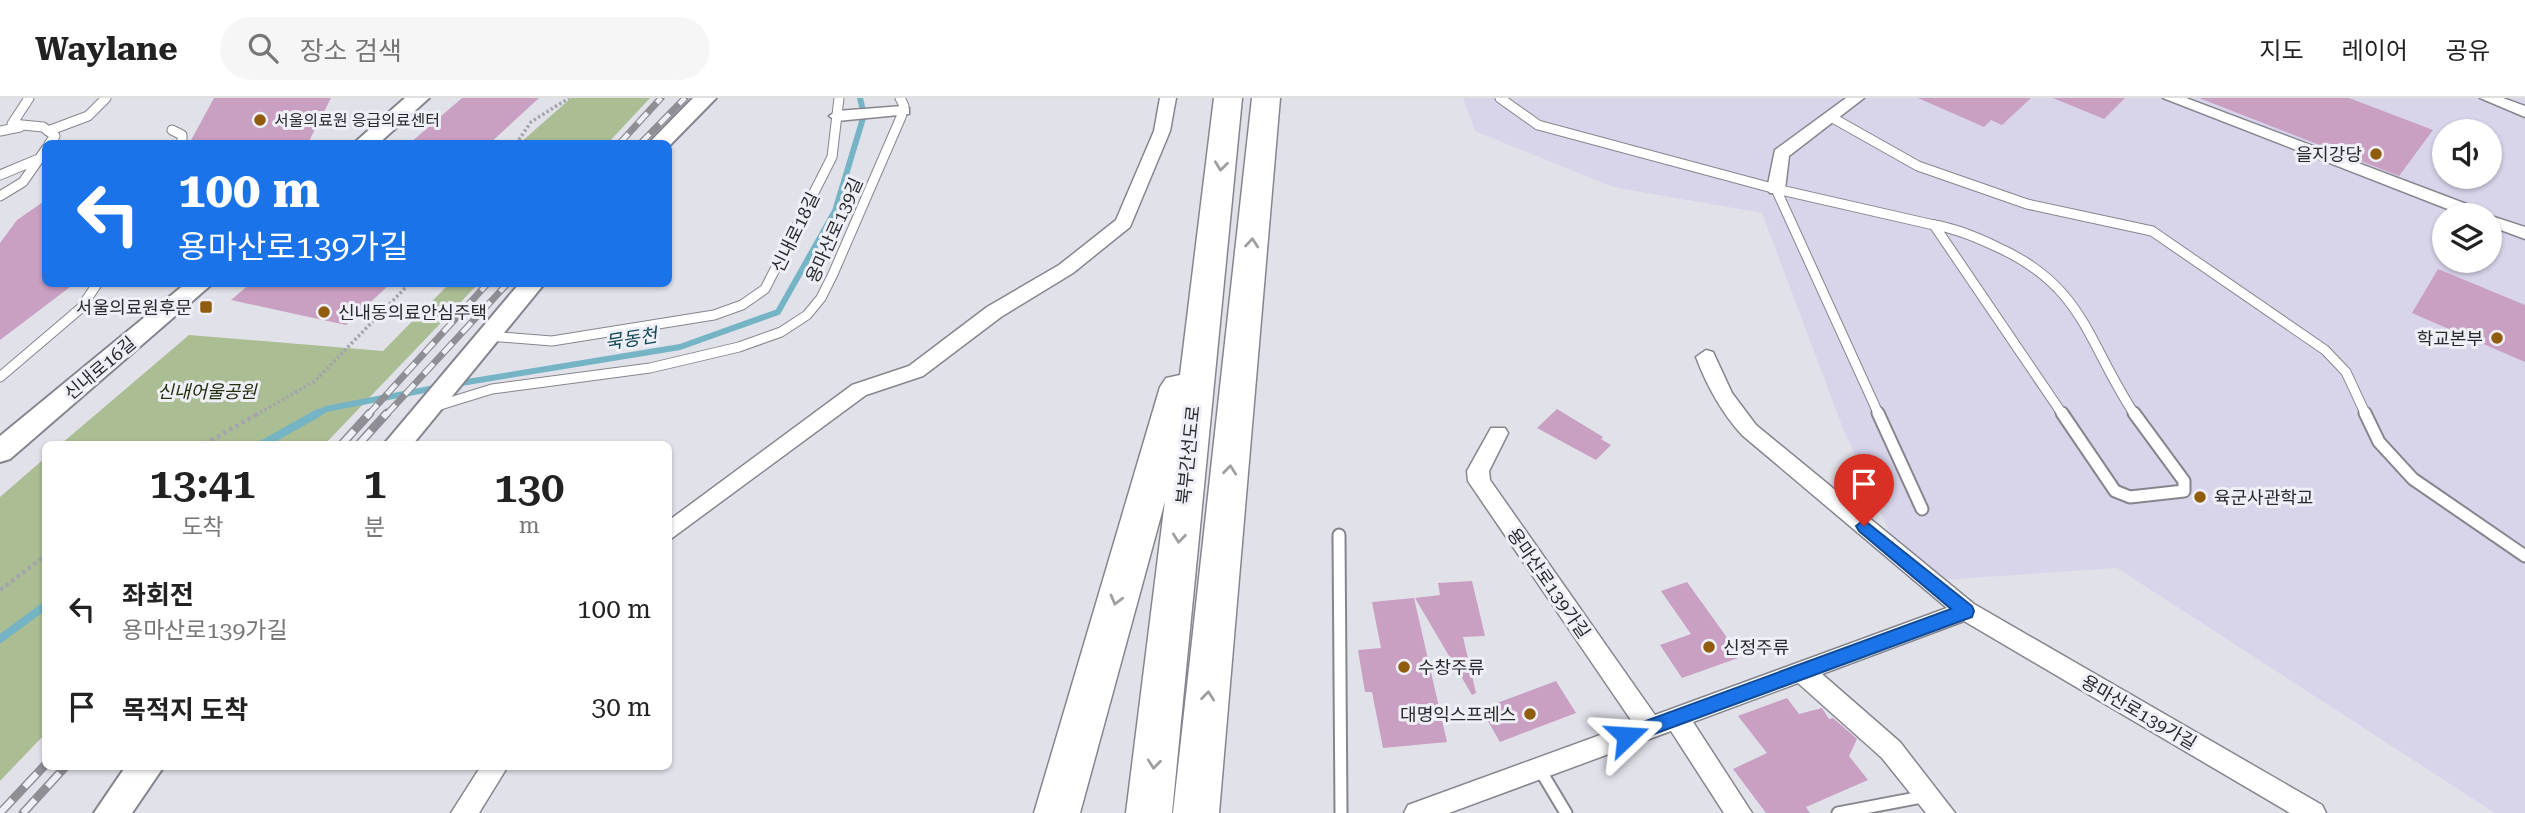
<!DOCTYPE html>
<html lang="ko">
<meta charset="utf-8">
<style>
body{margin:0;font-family:"Roboto Serif","Noto Sans KR",serif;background:#f6f6f6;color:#222;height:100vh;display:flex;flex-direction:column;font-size:26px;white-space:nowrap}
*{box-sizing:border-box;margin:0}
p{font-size:23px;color:#767676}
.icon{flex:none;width:38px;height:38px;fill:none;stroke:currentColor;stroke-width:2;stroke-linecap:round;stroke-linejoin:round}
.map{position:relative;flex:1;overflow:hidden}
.details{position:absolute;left:42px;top:343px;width:630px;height:329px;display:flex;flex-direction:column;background:#fff;border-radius:10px;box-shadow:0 2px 5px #0004}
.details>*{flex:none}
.guide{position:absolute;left:42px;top:42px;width:630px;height:147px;border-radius:10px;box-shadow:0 2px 5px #0004;background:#1a73e8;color:#fff;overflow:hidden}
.fabs{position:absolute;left:2432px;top:21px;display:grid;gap:14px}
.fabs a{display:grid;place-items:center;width:70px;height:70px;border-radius:50%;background:#fff;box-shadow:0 2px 5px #0004;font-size:35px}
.pin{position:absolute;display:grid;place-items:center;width:60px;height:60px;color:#fff;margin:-72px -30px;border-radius:50% 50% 50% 0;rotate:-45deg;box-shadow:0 0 7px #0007}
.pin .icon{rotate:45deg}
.me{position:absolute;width:77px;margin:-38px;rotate:70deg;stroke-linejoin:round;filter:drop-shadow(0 0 5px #0008)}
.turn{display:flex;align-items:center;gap:24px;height:147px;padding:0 21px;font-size:32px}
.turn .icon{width:91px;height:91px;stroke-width:2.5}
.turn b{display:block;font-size:49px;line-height:60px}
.eta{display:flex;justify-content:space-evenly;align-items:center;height:119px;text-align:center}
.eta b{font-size:42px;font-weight:600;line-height:49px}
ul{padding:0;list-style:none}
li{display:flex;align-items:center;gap:21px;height:98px;padding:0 21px}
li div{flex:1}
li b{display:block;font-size:26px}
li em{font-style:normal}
header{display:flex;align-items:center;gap:42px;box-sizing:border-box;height:98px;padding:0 35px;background:#fff;border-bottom:2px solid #e0e0e0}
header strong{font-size:33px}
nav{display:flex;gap:38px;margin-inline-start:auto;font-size:24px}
.search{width:490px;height:63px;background:#f6f6f6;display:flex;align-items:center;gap:18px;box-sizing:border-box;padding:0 24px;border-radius:38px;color:#767676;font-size:26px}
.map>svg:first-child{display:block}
</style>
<header>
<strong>Waylane</strong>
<div class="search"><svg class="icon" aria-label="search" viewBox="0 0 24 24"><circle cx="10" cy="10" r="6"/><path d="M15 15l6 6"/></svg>장소 검색</div>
<nav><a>지도</a><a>레이어</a><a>공유</a></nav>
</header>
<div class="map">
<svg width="2525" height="715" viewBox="0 0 2525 715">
<rect width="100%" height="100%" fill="#e1e1ea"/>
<path fill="#d8d5eb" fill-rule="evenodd" d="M 1463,0 L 2525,0 L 2525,715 L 2495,715 L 2117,470 L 1912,484 L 1842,328 L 1762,115 L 1613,89 L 1475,33 ZM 2445,33 L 2490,33 L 2490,79 L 2445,79 ZM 2445,117 L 2490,117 L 2490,163 L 2445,163 Z"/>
<g fill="#abbd93">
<polygon points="571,0 650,0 608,45 520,45"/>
<polygon points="449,186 478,186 325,346 61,346 189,237 383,253"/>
<polygon points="45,360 45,636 0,683 0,399"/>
</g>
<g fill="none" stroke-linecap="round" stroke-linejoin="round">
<g stroke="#75b4c4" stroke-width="6">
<polyline points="455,286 680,249 778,214 835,113 864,17 860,0"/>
<polyline points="315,317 326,311 440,289"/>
</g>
<g stroke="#75b4c4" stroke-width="8">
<polyline points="263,346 318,315"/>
<polyline points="0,541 46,507"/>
</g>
</g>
<g fill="#c99fc2">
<polygon points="214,0 331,0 308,45 189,46"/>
<polygon points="462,0 539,0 489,46 409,46"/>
<polygon points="1918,0 2031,0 2002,27 1991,22 1984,29"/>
<polygon points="2053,0 2125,0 2104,21"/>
<polygon points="2199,0 2349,0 2433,32 2399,78"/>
<polygon points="46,102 46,186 74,186 0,242 0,145 17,122"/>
<polygon points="2438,171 2525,207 2525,264 2412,215"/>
<polygon points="250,186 390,186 346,227 231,202"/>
<polygon points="1557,311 1603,339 1601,341 1611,347 1596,362 1537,330"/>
<polygon points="1472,483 1485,538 1463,539 1476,595 1472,597 1415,500 1440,497 1438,485"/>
<polygon points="1687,484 1741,559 1682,580 1660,547 1691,536 1661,493"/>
<polygon points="1414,500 1447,644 1383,650 1372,594 1365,594 1358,552 1381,550 1372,504"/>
<polygon points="1556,583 1576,615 1500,644 1481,611"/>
<polygon points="1787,600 1799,616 1822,610 1829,621 1833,620 1857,641 1849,658 1868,682 1806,709 1810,715 1766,715 1733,671 1767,655 1738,618"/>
</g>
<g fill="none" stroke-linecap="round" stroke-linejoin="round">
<g stroke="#85868d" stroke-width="11">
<g id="lane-far1">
<polyline points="29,0 12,26 43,29 55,38 49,46"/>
<polyline points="1500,0 1538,27 1776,91 1934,127"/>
<polyline points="1831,19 1918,68 2027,106 2152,133 2325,252 2346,274 2366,317"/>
<polyline points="172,32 182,37 182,46"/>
<polyline points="0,33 20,29"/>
<polyline points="48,33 88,18 106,0"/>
<polyline points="0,77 36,62"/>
<polyline points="1776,91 1879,317"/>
<polyline points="0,98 23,84 46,51"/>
<path d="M 1934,127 C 1955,130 1976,139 1995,148 C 2085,188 2086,243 2135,317"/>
<polyline points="1934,127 2063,317"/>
<polyline points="489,238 552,243 714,217 742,207 765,191 832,59 839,0"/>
<polyline points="0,279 81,210 97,186"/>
<polyline points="437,308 492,291 650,270 739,249 781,234 807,217 821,200 833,176 901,19 904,8 900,0"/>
</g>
</g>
<g stroke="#85868d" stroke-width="15">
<g id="lane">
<polyline points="1878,315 1922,411"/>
<polyline points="2062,315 2115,393 2130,399 2184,393 2184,383 2134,315"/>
<polyline points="2365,315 2379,344 2413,381 2525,458"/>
<polyline points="1339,437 1341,715"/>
<polyline points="1539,670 1566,715"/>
<polyline points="1838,715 1927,698"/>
</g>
</g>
<g stroke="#85868d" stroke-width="3">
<g id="street">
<polygon points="1160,0 1176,0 1170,33 1130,129 1073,175 1001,219 923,278 866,297 668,443 668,423 852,287 909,268 987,209 1059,167 1116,122 1154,33"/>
<polygon points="1846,0 1864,0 1789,58 1785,91 1782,95 1770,95 1767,91 1775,52"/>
<polygon points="2163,0 2186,0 2485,113 2488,117 2525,129 2525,141 2490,128 2490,117 2463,117"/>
<polygon points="2480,0 2503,0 2525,8 2525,19"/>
<polygon points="903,8 909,10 909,16 837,23 829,18 837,13"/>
<path d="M 1706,252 L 1713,254 L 1732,295 L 1756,327 L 1974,506 L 2322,707 L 2326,715 L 2290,715 L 1964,523 L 1822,576 L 1900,644 L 1955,715 L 1926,715 L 1882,660 L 1798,585 L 1693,624 L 1752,715 L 1724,715 L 1671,633 L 1449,715 L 1404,715 L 1408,707 L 1633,625 L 1468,383 L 1467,373 L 1491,330 L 1505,330 L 1508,335 L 1489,373 L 1490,382 L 1655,617 L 1947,510 L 1742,337 C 1721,314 1707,288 1696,259 Z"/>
<polygon points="481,668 508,668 479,715 451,715"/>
</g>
</g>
<g stroke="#85868d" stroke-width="4">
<g id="secondary">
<polygon points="405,0 429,0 378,46 353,46"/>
<polygon points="693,0 716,0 668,49 668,46 648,46"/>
<polygon points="185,186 212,186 10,361 0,364 0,338"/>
<polygon points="519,186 544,186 413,346 384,346"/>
<polygon points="126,668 164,668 132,715 94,715"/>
</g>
</g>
<g stroke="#85868d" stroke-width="3">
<g id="highway">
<polygon points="1214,0 1242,0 1172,715 1126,715 1165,403 1080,715 1034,715 1160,289 1166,280 1180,277"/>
<polygon points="1252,0 1280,0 1219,715 1173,715"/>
</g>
</g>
<g stroke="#a4a4ab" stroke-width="3.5" stroke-dasharray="2.5 2.5" stroke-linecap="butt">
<polyline points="516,46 531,24 569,0"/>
<polyline points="256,317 315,283 409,186"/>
</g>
<g stroke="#a4a4ab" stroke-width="4.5" stroke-dasharray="3.5 3.5" stroke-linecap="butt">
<polyline points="205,346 259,315"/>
<polyline points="0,492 46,457"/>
</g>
<use href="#lane-far1" stroke="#fff" stroke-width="9"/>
<use href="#lane" stroke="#fff" stroke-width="11"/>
<use href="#street" fill="#fff" fill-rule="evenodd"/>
<use href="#secondary" fill="#fff" fill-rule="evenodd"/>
<use href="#highway" fill="#fff" fill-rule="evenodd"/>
<g stroke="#8e8e94" stroke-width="7">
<g id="rail-far1">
<polyline points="619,46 661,0"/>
<polyline points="640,46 685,0"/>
<polyline points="368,317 487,186"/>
<polyline points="386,317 507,186"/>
</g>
</g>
<g stroke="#8e8e94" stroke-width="9">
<g id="rail">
<polyline points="342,346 370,315"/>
<polyline points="359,346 387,315"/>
<polyline points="0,715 46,666"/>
<polyline points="23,715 66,668"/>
</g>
</g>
<use href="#rail-far1" stroke="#eeeff7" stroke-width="4.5" stroke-dasharray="14" stroke-linecap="butt"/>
<use href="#rail" stroke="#eeeff7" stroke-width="6" stroke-dasharray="18" stroke-linecap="butt"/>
</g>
<defs><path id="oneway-chevron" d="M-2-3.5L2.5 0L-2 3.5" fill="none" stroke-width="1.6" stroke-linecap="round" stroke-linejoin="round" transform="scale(1.75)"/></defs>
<g stroke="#9f9fa0">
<use href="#oneway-chevron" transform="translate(1221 68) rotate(97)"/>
<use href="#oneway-chevron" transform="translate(1252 145) rotate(-85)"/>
<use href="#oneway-chevron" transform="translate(1230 372) rotate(-84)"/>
<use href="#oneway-chevron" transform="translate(1179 440) rotate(96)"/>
<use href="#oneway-chevron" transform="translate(1116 502) rotate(105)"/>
<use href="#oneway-chevron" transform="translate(1208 598) rotate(-84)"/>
<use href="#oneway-chevron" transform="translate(1154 666) rotate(96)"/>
</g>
<polygon fill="#1a73e8" stroke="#114b97" stroke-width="2" points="1864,422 1972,508 1974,513 1972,519 1627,646 1621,644 1618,638 1621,632 1951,511 1859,433 1856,428"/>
<g fill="#905c0e" stroke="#eeeff7" stroke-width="2.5">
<circle cx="260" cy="22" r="7"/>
<circle cx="2376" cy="56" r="7"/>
<rect x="199" y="202" width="14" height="14" rx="3.5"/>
<circle cx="324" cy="214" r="7"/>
<circle cx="2497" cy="240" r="7"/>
<circle cx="2200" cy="399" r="7"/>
<circle cx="1709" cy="549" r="7"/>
<circle cx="1404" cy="569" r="7"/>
<circle cx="1530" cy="616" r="7"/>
</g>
<g text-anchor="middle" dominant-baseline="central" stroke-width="6" stroke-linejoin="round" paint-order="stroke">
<g font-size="16" fill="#2a2a2d" stroke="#eeeff7" text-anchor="start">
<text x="274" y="22">서울의료원 응급의료센터</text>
</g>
<g font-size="18" fill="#2a2a2d" stroke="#eeeff7" text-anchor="end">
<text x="2362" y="56">을지강당</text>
<text x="192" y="209">서울의료원후문</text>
<text x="338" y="214" text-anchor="start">신내동의료안심주택</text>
<text x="2483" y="240">학교본부</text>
<text x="2214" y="399" text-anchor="start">육군사관학교</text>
<text x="1723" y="549" text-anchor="start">신정주류</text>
<text x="1418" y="569" text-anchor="start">수창주류</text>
<text x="1516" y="616">대명익스프레스</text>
</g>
<g font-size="18" fill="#2a2a2d" stroke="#eeeff7">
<text transform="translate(834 132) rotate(-66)">용마산로139길</text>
<text transform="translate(795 134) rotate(-64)">신내로18길</text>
<text transform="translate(100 270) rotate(-40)">신내로16길</text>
<text transform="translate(1188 357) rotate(-84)">북부간선도로</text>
<text transform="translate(1549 485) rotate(55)">용마산로139가길</text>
<text transform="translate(2139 614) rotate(30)">용마산로139가길</text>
</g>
<g font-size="18" font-style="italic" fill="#222f0b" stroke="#eeeff7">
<text x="207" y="293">신내어울공원</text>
</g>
<g font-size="19" font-style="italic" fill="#124a56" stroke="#eeeff7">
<text transform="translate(631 241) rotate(-9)">묵동천</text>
</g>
</g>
</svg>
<div class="fabs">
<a><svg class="icon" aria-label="sound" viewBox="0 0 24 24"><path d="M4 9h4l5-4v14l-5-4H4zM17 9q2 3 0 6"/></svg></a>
<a><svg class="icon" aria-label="layers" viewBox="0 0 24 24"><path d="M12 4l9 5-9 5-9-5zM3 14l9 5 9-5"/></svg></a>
</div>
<div class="pin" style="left:1864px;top:428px;background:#d93025"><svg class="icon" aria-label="arrive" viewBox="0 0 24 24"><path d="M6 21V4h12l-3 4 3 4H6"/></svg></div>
<svg class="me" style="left:1627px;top:638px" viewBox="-20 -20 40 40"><path d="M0-17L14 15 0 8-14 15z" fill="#1a73e8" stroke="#fff" stroke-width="4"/></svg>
<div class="guide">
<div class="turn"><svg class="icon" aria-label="left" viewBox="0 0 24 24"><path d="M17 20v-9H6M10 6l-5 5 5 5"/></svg><div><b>100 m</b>용마산로139가길</div></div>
</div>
<section class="details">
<div class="eta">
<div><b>13:41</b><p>도착</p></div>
<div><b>1</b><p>분</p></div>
<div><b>130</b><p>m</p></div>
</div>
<ul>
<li><svg class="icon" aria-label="left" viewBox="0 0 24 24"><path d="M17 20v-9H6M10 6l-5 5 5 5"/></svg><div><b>좌회전</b><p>용마산로139가길</p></div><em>100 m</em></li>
<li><svg class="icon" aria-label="arrive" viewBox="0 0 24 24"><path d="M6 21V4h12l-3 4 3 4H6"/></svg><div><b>목적지 도착</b></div><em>30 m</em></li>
</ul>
</section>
</div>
